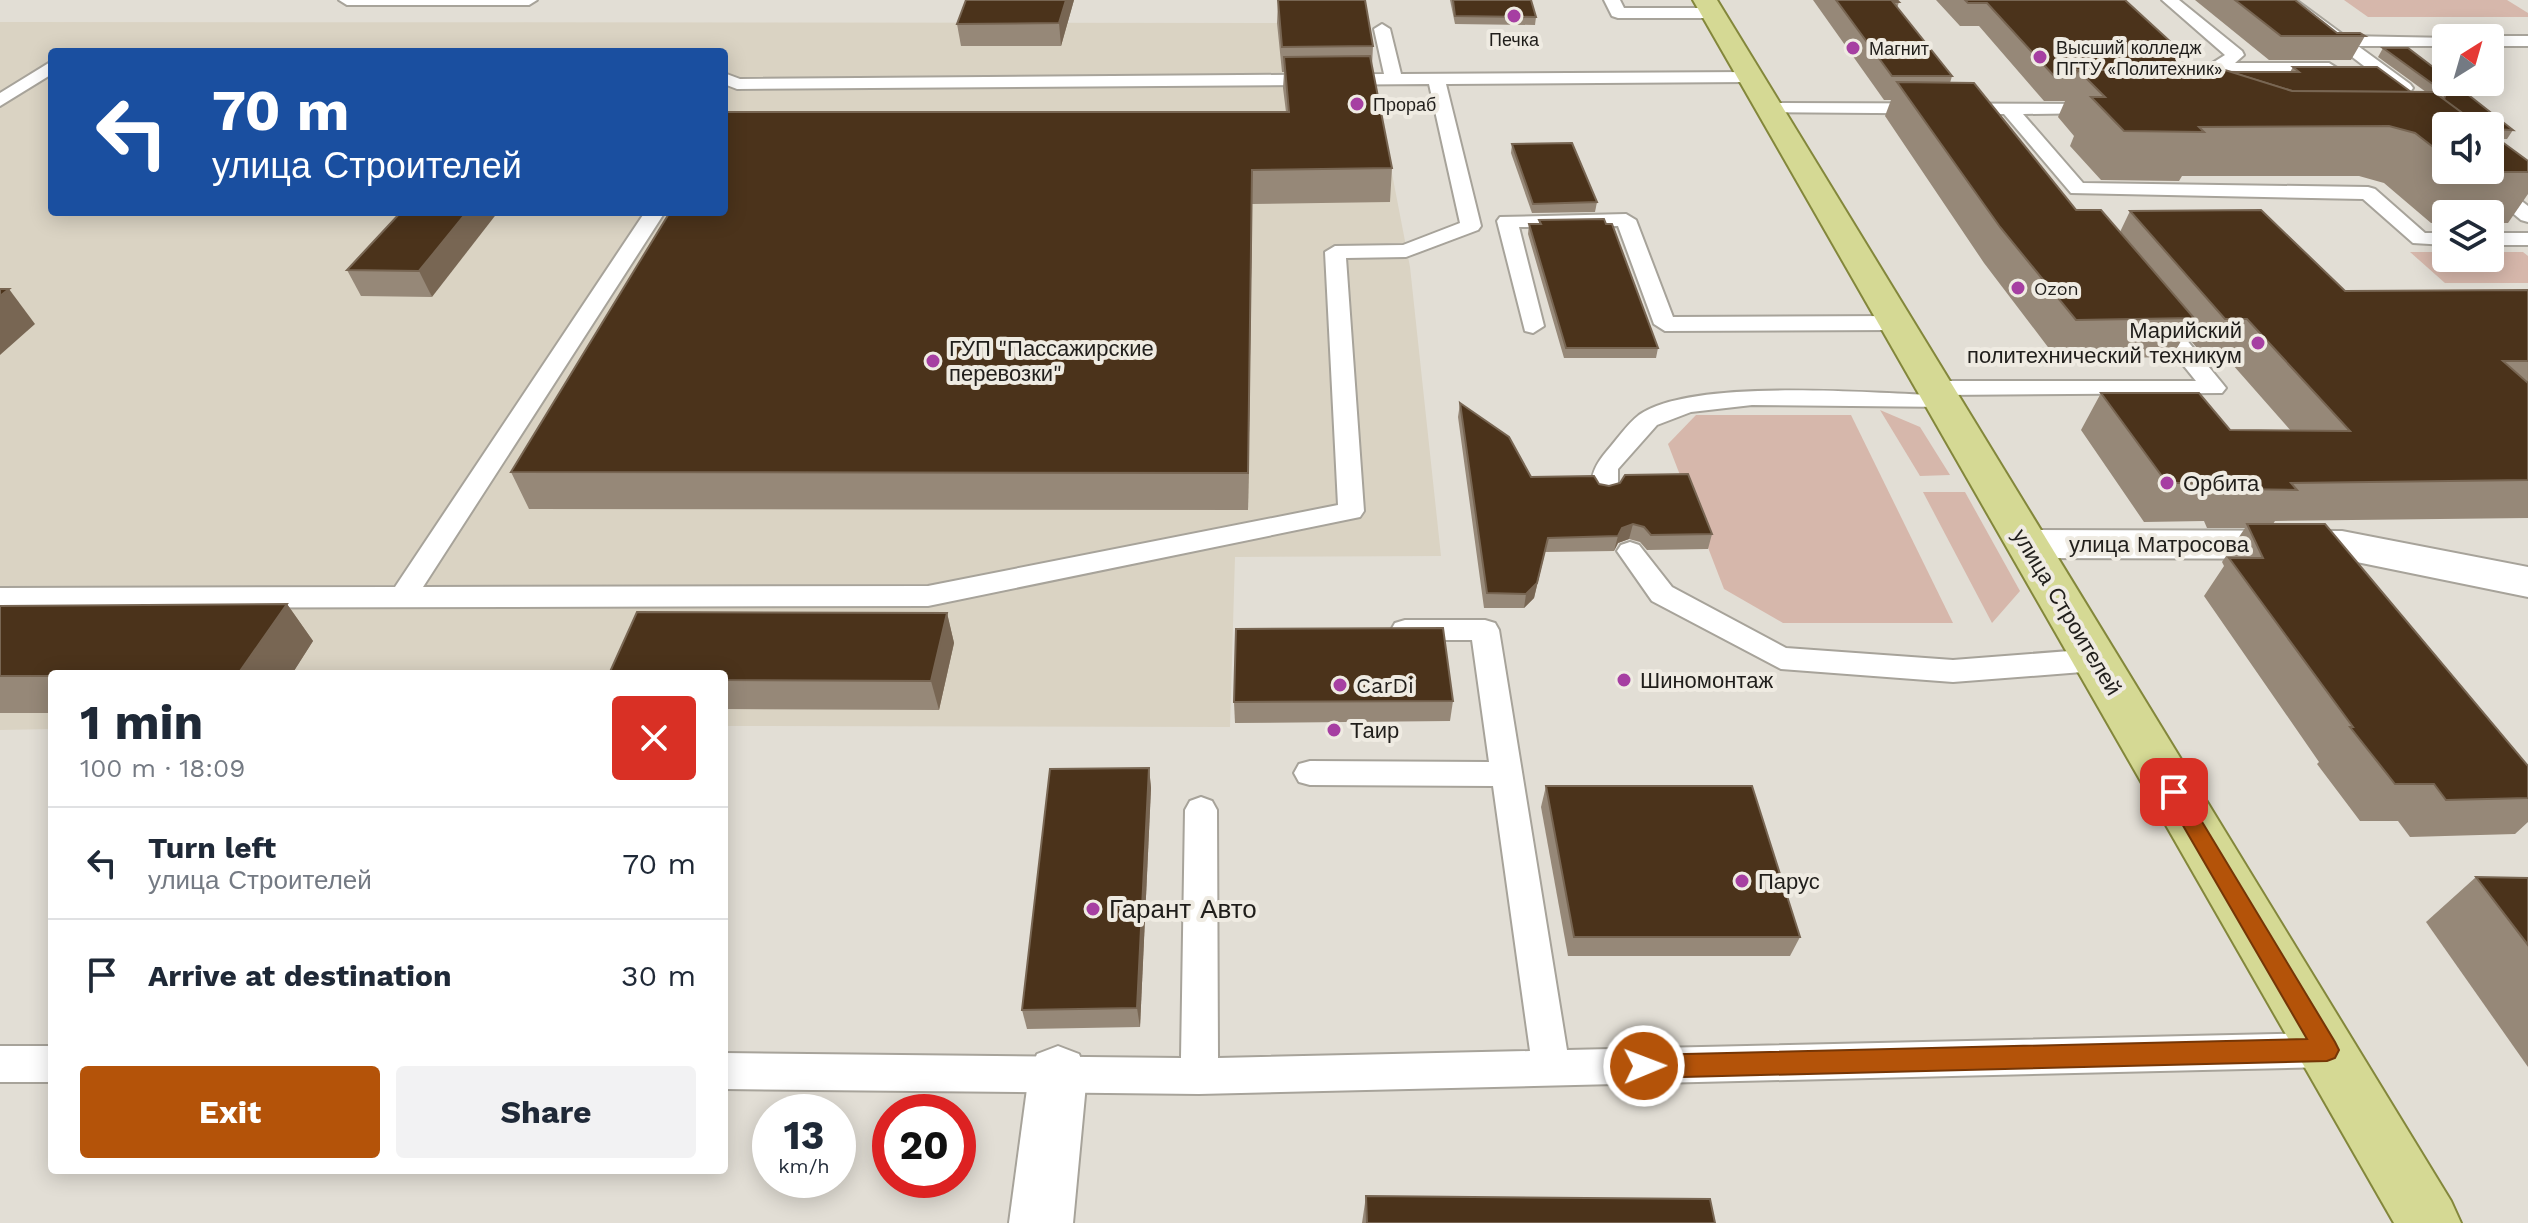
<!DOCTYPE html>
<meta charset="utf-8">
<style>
body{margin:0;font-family:"Work Sans",sans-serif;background:#f2f2f3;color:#1f2937;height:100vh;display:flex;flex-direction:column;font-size:30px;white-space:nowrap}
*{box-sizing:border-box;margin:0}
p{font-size:26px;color:#747a83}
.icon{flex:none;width:44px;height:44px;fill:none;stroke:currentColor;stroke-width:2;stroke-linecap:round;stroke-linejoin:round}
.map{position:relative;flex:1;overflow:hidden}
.panel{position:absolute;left:48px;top:670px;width:680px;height:504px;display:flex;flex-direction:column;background:#fff;border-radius:8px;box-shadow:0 4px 20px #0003}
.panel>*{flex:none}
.top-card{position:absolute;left:48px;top:48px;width:680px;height:168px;border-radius:8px;box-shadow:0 4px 20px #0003;background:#1a4fa0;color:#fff;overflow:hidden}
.needle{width:52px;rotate:37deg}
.tools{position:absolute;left:2432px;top:24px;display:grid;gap:16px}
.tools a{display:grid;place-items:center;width:72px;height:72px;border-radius:8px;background:#fff;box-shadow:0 4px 20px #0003;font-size:40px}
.speed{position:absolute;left:752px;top:1094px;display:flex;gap:16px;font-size:40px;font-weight:700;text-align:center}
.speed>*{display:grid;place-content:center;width:104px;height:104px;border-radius:50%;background:#fff;box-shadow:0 4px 20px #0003;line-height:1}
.speed small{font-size:20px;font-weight:400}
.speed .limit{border:12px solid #d22;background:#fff;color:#111}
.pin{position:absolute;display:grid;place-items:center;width:68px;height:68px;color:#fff;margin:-34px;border-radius:16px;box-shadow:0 4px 12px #0006}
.me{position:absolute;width:88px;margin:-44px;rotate:89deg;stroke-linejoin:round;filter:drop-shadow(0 0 6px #0008)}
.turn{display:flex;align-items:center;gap:28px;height:168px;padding:0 32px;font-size:36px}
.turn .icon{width:104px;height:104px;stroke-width:2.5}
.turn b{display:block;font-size:56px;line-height:68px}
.round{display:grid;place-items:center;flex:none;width:84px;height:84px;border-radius:8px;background:#f2f2f3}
.summary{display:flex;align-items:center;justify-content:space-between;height:136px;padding:0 32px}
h1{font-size:48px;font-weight:700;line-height:60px}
.action{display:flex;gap:16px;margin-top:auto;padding:16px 32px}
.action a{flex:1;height:92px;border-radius:8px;background:#b45309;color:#fff;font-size:32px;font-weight:700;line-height:92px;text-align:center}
.action a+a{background:#f2f2f3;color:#1f2937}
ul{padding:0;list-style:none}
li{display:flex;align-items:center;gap:24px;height:112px;padding:0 32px;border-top:2px solid #e0e1e3}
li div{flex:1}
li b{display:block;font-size:30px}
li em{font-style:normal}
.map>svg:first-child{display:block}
</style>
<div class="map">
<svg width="2528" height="1223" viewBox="0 0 2528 1223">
<rect width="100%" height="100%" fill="#e2ded5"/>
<path fill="#dad3c3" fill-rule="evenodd" d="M 0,22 L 1363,23 L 1410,267 L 1441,556 L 1235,557 L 1230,727 L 724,726 L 724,674 L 52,674 L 52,729 L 0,730 ZM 52,52 L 724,52 L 724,212 L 52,212 Z"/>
<g fill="#d6b7ab">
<polygon points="2344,0 2507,0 2528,13 2528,17 2368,17"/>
<polygon points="2410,252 2446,252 2446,258 2490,258 2490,252 2523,252 2528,256 2528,283 2445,283"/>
<polygon points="1880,410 1920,427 1950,475 1920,476"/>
<polygon points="1696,415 1851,415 1953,623 1783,623 1724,589 1668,444"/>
<polygon points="1923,492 1965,492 2020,591 1992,623"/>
</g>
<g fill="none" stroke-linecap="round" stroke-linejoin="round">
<g stroke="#a7a39a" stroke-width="4">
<g id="lane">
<polygon points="339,0 537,0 529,5 347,5"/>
<polygon points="1604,0 1620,0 1624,8 1712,8 1720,13 1712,18 1618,18 1612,16"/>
<polygon points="2162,0 2179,0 2242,51 2244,55 2235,63 2329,63 2337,68 2329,73 2220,73 2185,96 2173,96 2170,92 2173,88 2225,55"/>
<polygon points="2278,0 2296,0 2345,36 2452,38 2446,38 2446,46 2358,46 2410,84 2413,88 2410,92 2398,92"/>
<polygon points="1382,24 1390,29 1401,74 1750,72 1759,77 1750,82 1446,84 1481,226 1478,230 1406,257 1346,258 1364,511 1360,517 928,606 0,608 0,588 395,587 645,212 661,212 663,215 423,587 928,586 1338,505 1325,252 1335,246 1403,245 1460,223 1429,84 737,89 724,84 724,73 740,79 1384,74 1374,29"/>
<polygon points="2490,36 2528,36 2528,46 2490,46 2490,38 2484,38"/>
<polygon points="52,61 52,74 0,106 0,93"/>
<polygon points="1768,103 2100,104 2109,109 2106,113 2023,114 2083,183 2368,187 2375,189 2425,233 2446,233 2446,245 2413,243 2363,199 2071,193 2004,114 1762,112 1759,108"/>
<polygon points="2461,170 2482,170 2528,206 2528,222 2521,220"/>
<polygon points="1626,214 1636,220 1673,317 1895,316 1906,323 1895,330 1665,331 1654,324 1618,226 1519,227 1544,326 1533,333 1525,331 1497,221 1500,217"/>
<rect x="2490" y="233" width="38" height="12"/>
<path d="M 2154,308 L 2162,310 L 2222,383 L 2226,388 L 2222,393 L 1943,395 L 1950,397 L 1954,402 L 1950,407 L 1752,405 L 1691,412 L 1657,425 L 1618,469 L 1618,490 L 1614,496 L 1605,498 L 1596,496 C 1586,480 1596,464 1606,452 C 1616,441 1627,424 1639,415 C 1691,378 1866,393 1933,395 L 1922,388 L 1926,383 L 1934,381 L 2196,381 L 2143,315 Z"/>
<polygon points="1630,542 1639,545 1672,587 1786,648 1953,660 2095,649 2105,652 2109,660 2105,668 2095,671 1953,682 1781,669 1652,601 1617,551 1621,545"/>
<polygon points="1405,620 1485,620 1495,623 1499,630 1567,1050 2327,1033 2340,1038 2345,1050 2340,1062 2327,1067 1199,1094 724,1089 724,1053 1181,1058 1185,810 1190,801 1201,797 1212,801 1217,810 1218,1058 1530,1051 1493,786 1310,785 1299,782 1294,773 1299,764 1310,761 1489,762 1472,640 1405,640 1395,637 1391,630 1395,623"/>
<rect x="0" y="1046" width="52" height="36"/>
</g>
</g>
<g stroke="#a7a39a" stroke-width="4">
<g id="street">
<polygon points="2027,530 2342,531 2528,567 2528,597 2342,559 2027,558 2012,554 2006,544 2012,534"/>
<polygon points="1058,1046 1079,1054 1087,1074 1073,1223 1009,1223 1029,1074 1037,1054"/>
</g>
</g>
<g stroke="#83873b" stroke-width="4">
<polygon id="primary" points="1693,0 1717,0 2451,1201 2461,1223 2394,1223"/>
</g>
<use href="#lane" fill="#fff" fill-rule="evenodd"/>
<use href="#street" fill="#fff" fill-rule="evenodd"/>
<use href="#primary" fill="#d5d994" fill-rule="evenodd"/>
</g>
<g fill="#968878" fill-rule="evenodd">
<polygon points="966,0 1074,0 1061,46 961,46 957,24"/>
<polygon points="1278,0 1373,46 1372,66 1392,168 1390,202 1252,204 1248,510 529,509 511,472 1286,112 1283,88 1284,72 1282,72 1277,23"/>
<polygon points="1450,0 1531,0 1536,17 1535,25 1455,24"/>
<polygon points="1813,0 1897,0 1899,2 1897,8 1952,76 1950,83 2076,210 2120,232 2130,211 2345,291 2528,290 2528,518 2275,521 2273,524 2528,766 2528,822 2515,834 2410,837 2398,821 2360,821 2317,764 2319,762 2204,596 2224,566 2222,562 2245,528 2207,528 2204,521 2144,522 2081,430 2101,393 2230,430 2291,431 2225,356 2204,356 2185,334 2172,357 2057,359 1984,263 1885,116 1891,100 1884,100"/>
<path d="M 1936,0 L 2125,0 L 2186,56 L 2193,56 L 2186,70 L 2290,72 L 2293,67 L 2411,92 L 2426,92 L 2378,57 L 2383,48 L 2513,130 L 2507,139 L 2497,139 L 2528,161 L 2528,194 L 2508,223 L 2490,223 L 2490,214 L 2446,214 L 2446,223 L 2431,223 L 2384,183 L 2359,176 L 2182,176 L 2179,181 L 2101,180 L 2070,146 L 2074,136 L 2058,117 L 2065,101 L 2044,101 L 1979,26 L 1960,26 ZM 2446,126 L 2490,126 L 2490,170 L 2446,170 Z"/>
<polygon points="2195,0 2295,0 2337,33 2365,36 2351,60 2269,60"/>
<polygon points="1512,144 1597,202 1595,212 1532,213 1511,153"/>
<polygon points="401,212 432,297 361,296 347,270"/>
<polygon points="1539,220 1658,348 1656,358 1564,358 1528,234 1529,224 1539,224"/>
<polygon points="1460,403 1531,477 1599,484 1712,534 1708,549 1647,550 1640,542 1629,539 1618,543 1614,551 1545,552 1534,598 1524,608 1484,608 1458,417"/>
<polygon points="287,604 313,641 292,674 52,674 52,713 0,713 0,606"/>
<polygon points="947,613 954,643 939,710 724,709 724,674"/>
<polygon points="1453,701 1450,721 1235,723 1234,702"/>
<polygon points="1149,768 1151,788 1140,1027 1027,1029 1022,1010"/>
<polygon points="1546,786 1800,937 1790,956 1568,956 1541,807"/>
<polygon points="2476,877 2528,878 2528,1067 2426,922"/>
<polygon points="1366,1196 1715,1223 1362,1223"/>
</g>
<g fill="#786653">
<polygon points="1066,0 1074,0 1061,46 1059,23"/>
<polygon points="2193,56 2181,80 2174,69"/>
<polygon points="1252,170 1252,204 1248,510 1248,473"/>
<polygon points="467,212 498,212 432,297 419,271"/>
<polygon points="9,289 35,324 0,355 0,296"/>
<polygon points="1633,524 1629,539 1618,543 1614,551 1618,536 1622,528"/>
<polygon points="1548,538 1534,598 1524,608 1526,594"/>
<polygon points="287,604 313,641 292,674 238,674"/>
<polygon points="947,613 954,643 939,710 931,681"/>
<polygon points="1149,768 1151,788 1140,1027 1137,1008"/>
</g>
<g fill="#4b331b" stroke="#786653" stroke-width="2">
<polygon points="966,0 1066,0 1059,23 957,24"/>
<polygon points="1278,0 1365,0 1373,46 1282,47"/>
<polygon points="1453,0 1531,0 1536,17 1455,16"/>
<polygon points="1836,0 1897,0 1899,2 1893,2 1952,76 1892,76"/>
<polygon points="1965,0 2125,0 2186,56 2193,56 2174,70 2078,70 2075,76 2054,76 1987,3 1968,3"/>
<polygon points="2235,0 2295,0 2337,33 2360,33 2365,36 2281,36"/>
<polygon points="2383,48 2408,48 2446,77 2446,82 2452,82 2513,130 2490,129 2490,126 2480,126 2444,100 2445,96 2441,90"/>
<polygon points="1370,56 1392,168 1252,170 1248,473 511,472 670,212 724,212 724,112 1289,112 1284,57"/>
<polygon points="2293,67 2377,67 2411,92 2292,91 2230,72 2299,72"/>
<polygon points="2078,70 2225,70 2292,91 2434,92 2480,126 2446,126 2446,157 2415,133 2389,126 2199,127 2204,132 2124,131 2091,97 2105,97"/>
<polygon points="1897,82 1974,83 2076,210 2101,210 2194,318 2076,320 2000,227"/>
<polygon points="2490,133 2528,161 2528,172 2465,172 2462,170 2490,170"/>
<polygon points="1572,143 1597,202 1533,204 1512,144"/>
<polygon points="2261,210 2345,291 2528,290 2528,361 2503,361 2528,383 2528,480 2291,483 2297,490 2232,489 2229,483 2167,483 2101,393 2199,393 2230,430 2350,431 2247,319 2225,319 2130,211"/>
<polygon points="401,212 467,212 419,271 347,270"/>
<polygon points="1604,219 1606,224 1612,224 1658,348 1566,348 1529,224 1541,224 1539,220"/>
<polygon points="0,289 9,289 0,296"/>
<polygon points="1460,403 1509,437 1531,477 1594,476 1599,484 1609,486 1620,483 1625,475 1688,474 1712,534 1651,535 1644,527 1633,524 1622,528 1618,536 1548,538 1537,583 1526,594 1487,593"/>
<polygon points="2247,524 2325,524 2528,766 2528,798 2446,800 2434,784 2395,784 2350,727 2353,727 2229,558 2263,558"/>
<polygon points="287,604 238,674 52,674 52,676 0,676 0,606"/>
<polygon points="637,612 947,613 931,681 724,680 724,674 609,674"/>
<polygon points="1443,628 1453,701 1234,702 1236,629"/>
<polygon points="1149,768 1137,1008 1022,1010 1050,769"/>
<polygon points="1546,786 1752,786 1800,937 1574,937"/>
<polygon points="2476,877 2528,878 2528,945"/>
<polygon points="1366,1196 1710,1199 1715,1223 1367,1223"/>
</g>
<polygon fill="#b45309" stroke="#753606" stroke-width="2" points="2174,784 2181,787 2335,1042 2339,1050 2335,1058 2327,1061 1644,1078 1636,1074 1632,1066 1636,1058 1644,1055 2307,1039 2167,798 2164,792 2167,787"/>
<g fill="#a63fa2" stroke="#efebe2" stroke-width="3">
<circle cx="1514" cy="16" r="8"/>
<circle cx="1853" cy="48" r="8"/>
<circle cx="2040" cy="57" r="8"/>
<circle cx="1357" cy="104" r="8"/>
<circle cx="2018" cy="288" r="8"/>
<circle cx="2258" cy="343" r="8"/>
<circle cx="933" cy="361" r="8"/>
<circle cx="2167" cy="483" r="8"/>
<circle cx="1624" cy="680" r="8"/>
<circle cx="1340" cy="685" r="8"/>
<circle cx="1334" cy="730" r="8"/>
<circle cx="1742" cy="881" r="8"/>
<circle cx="1093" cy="909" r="8"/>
</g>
<g text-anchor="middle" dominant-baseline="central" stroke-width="8" stroke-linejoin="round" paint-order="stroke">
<g font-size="18" fill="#201e1b" stroke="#efebe2" text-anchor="start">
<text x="1514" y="39" text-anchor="middle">Печка</text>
<text x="2056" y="47">Высший колледж<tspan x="2056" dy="21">ПГТУ «Политехник»</tspan></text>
<text x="1869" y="48">Магнит</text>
<text x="1373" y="104">Прораб</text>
<text x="2034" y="288">Ozon</text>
</g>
<g font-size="22" fill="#201e1b" stroke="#efebe2" text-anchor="start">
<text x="2242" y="330" text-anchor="end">Марийский<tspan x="2242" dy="25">политехнический техникум</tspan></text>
<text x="949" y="348">ГУП "Пассажирские<tspan x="949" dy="25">перевозки"</tspan></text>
<text x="2183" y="483">Орбита</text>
<text x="1640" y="680">Шиномонтаж</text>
<text x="1356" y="685">CarDi</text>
<text x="1350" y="730">Таир</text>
<text x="1758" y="881">Парус</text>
</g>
<g font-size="22" fill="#201e1b" stroke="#efebe2">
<text x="2159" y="544">улица Матросова</text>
<text transform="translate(2067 612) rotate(59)">улица Строителей</text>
</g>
<g font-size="26" fill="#201e1b" stroke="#efebe2" text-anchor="start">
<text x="1109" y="909">Гарант Авто</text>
</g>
</g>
</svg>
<div class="tools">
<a><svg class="needle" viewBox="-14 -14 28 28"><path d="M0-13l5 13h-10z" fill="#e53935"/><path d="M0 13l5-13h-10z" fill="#747a83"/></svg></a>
<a><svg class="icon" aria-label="sound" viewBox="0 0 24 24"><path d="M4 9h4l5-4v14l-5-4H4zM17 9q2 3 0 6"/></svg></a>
<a><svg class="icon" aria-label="layers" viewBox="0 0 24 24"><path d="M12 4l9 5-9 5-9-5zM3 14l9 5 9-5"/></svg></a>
</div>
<div class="speed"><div>13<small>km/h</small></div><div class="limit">20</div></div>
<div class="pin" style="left:2174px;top:792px;background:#d93025"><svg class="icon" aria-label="arrive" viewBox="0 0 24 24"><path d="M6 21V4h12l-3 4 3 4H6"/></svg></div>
<svg class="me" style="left:1644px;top:1066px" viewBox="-20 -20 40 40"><circle r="17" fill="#b45309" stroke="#fff" stroke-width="3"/><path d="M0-11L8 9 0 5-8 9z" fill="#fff"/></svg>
<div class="top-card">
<div class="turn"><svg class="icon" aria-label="left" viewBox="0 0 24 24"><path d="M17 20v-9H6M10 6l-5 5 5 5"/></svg><div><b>70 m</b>улица Строителей</div></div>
</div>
<section class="panel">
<div class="summary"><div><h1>1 min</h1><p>100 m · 18:09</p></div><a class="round" style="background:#d93025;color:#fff"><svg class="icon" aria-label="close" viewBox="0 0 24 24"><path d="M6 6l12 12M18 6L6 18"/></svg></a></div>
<ul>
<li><svg class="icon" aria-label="left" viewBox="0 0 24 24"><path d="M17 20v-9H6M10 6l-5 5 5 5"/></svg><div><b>Turn left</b><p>улица Строителей</p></div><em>70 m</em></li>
<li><svg class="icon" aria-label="arrive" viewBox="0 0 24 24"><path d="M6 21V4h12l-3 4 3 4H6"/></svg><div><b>Arrive at destination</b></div><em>30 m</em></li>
</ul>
<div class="action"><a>Exit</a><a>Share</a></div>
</section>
</div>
